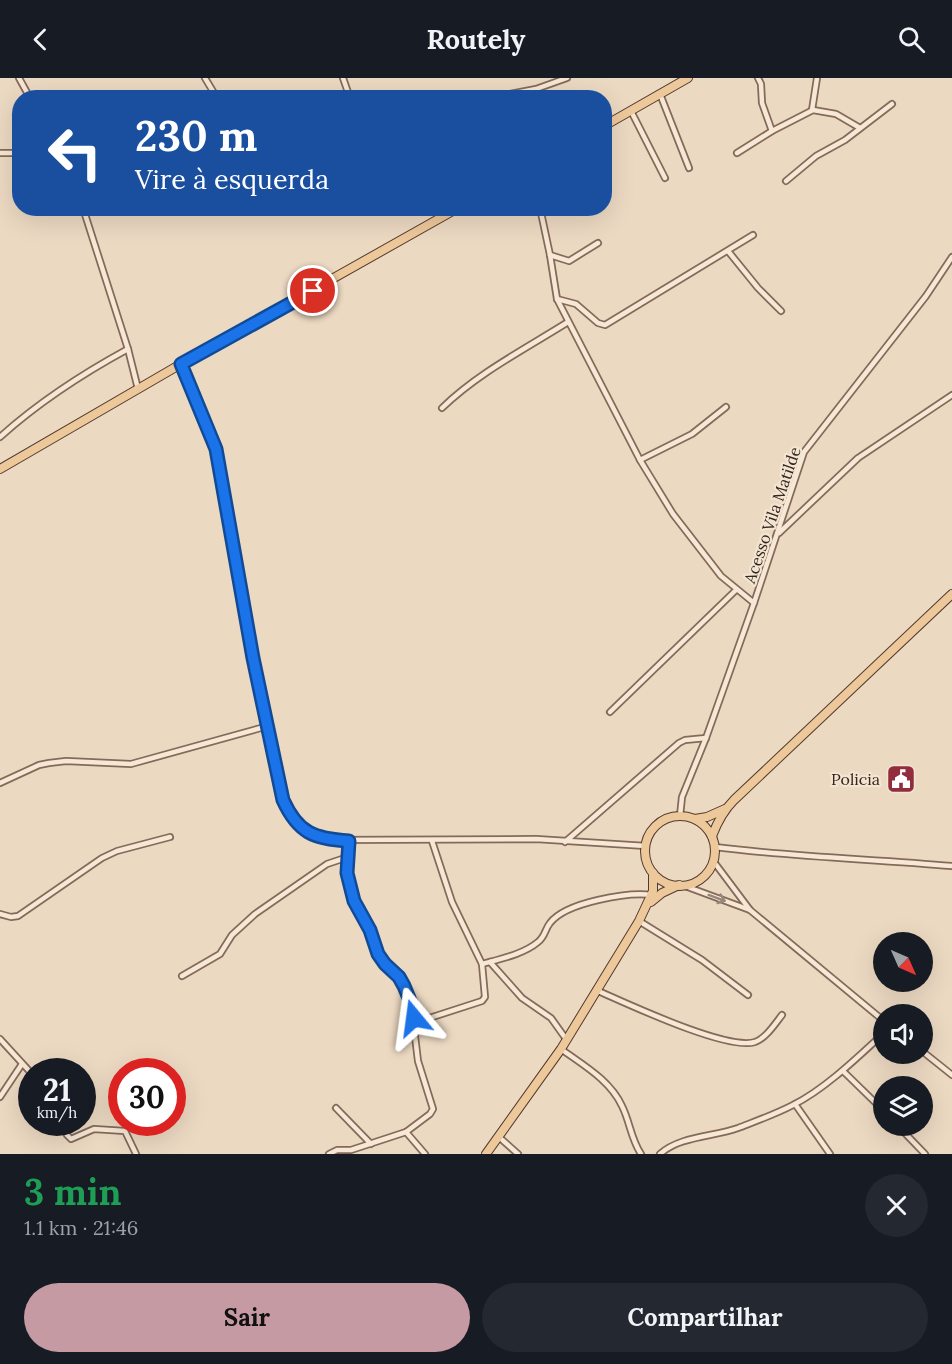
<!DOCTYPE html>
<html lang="pt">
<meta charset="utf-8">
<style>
body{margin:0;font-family:Lora,serif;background:#242831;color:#f1f3f6;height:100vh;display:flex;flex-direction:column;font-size:22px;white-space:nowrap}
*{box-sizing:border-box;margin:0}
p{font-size:20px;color:#9ea1a6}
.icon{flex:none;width:33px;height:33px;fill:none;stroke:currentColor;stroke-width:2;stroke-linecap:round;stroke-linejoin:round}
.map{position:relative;height:1076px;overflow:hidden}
.drawer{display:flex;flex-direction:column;background:#171b24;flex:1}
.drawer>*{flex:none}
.hud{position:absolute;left:12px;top:12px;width:600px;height:126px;border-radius:24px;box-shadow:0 6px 24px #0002;background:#1a4fa0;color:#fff;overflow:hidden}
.needle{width:39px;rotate:135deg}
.controls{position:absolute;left:873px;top:854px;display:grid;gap:12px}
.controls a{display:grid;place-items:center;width:60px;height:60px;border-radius:50%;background:#171b24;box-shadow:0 6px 24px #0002;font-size:30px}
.speed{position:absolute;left:18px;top:980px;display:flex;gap:12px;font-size:30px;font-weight:700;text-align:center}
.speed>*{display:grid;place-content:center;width:78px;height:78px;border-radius:50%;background:#171b24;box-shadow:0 6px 24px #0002;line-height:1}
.speed small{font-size:15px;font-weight:400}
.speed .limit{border:9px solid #d22;background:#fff;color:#111}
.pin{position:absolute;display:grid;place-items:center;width:51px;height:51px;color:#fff;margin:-26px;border:3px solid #fff;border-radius:50%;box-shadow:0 2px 6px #0007}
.me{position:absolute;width:66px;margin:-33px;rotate:344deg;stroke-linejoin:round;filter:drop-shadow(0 0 4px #0008)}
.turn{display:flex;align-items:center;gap:21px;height:126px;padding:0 24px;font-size:27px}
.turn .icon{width:78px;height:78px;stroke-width:2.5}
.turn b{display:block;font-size:42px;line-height:51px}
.round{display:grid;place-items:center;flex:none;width:63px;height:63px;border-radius:32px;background:#242831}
.summary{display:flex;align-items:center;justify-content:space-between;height:102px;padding:0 24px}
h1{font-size:36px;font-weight:700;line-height:45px;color:#1e9e55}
.cta{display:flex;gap:12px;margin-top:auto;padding:12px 24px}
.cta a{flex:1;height:69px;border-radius:36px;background:#c69aa3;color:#111;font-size:24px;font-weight:700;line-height:69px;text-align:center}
.cta a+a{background:#242831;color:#f1f3f6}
header{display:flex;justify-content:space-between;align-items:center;height:78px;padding:0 24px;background:#171b24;font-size:27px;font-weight:700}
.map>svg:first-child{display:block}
</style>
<header><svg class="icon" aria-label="back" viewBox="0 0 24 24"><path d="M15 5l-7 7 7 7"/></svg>Routely<svg class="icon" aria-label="search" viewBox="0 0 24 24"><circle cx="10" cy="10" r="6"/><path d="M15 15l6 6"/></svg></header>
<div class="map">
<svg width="952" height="1076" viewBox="0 0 952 1076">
<rect width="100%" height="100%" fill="#ecd9c2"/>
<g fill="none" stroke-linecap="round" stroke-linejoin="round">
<g stroke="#856a5a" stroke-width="8">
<g id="minor">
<polyline points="19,0 30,20"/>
<polyline points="205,0 217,20"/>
<polyline points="343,0 350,20"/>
<polyline points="758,0 761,6 762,25 772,53"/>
<polyline points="660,16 689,90"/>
<polyline points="488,20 536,11 567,0"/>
<polyline points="812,32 817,0"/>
<polyline points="631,33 665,100"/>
<polyline points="0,75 20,75"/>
<polyline points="737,75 772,53 813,32 836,36 860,50"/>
<polyline points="786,103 816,78 845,62 892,26"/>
<polyline points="83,130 128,271 138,311"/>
<polyline points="540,130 550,177 557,221 640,382 673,436 721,498 754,525"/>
<polyline points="728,173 758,210 781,233"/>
<polyline points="550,177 569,183 598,165"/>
<polyline points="557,221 576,226 598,245 605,247 753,157"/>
<polyline points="181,286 216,371 253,580 283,722 290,737 297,747 318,760 330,762 536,761 646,768"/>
<path d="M 442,330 C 478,295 525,271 568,244"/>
<path d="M 0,359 C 39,324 82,296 128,271"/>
<polyline points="640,382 692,356 726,329"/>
<polyline points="779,455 858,380 952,317"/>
<polyline points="610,634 736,512"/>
<polyline points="0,705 39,687 49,685 66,683 131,686 268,648"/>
<polyline points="680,738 682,719 706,660 754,525 804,374 926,218 952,179"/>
<polyline points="349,763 348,804 354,823 371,852 378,876 385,886 399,899 411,925 418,983 433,1031 430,1036 406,1054"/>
<polyline points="432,763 452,824 482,886"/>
<polyline points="565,764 679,665 685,662 706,660"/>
<path d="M 715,769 C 794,779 873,781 952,788"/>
<polyline points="714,784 750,832 884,943"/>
<polyline points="685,808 750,832"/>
<polyline points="0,836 11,839 18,838 102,780 117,773 170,759"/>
<polyline points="639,843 702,882 748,917"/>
<polyline points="490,884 522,920 551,940 566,961"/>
<polyline points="182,898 220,876 232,857 255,836 327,786 348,779"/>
<path d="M 596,912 C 626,925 727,973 755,964 C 766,960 775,946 782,937"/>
<path d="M 414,945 L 482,923 L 485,919 L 482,886 C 500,881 524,876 538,864 C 545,859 545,851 550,845 C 566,824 628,814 652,817"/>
<polyline points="0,961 32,996"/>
<path d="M 561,971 C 583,987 610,1002 622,1028 C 630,1044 631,1061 641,1076"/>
<polyline points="922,973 952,997"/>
<polyline points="843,993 884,1033"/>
<polyline points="0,1019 22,986"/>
<polyline points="795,1026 830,1076"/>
<polyline points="336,1030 371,1066"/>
<polyline points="61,1044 67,1057 71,1061 94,1051 125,1053 136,1076"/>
<polyline points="897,1047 925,1076"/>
<polyline points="499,1059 518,1076"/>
<polyline points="329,1076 337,1072 351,1072 406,1054 425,1076"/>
<path d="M 660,1076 C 680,1058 713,1059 738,1050 C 756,1043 776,1036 793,1027 C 825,1011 858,979 884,955"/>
</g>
</g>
<g stroke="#523a2e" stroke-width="10">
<g id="primary">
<polyline points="604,48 688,0"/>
<polyline points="0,391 181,286 458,130"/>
<circle cx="680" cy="773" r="35"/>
<polyline points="695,741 707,739 725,731"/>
<path d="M 712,758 C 717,745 723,733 734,722 L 952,516"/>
<polyline points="651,824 662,815 679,807"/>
<polyline points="486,1076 561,971 639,843 653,813 653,795"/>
</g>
</g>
<use href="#minor" stroke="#f7e8d5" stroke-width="4.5"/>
<use href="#primary" stroke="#edc89b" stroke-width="8"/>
</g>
<defs><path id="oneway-shaft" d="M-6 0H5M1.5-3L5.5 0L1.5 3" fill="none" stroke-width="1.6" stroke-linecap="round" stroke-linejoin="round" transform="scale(1.5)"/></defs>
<use stroke="#96877a" href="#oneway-shaft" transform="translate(717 820) rotate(20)"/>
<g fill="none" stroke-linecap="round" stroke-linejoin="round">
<g stroke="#114b97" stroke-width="15">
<path id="route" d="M 313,213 L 181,286 L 216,371 L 253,580 L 283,722 C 298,755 314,761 349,763 L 347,795 L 354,823 L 370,852 L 378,876 L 385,886 L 399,899 L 404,908 L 411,925 L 414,940"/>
</g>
<use href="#route" stroke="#1a73e8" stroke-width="10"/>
</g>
<defs>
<g id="civic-square" transform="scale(1.5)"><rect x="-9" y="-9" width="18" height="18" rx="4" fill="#912d3d" stroke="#f3e5d1"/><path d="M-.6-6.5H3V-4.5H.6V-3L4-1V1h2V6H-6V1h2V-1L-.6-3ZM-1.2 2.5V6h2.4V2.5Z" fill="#fff"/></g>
</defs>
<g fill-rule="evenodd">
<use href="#civic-square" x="901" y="701"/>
</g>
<g text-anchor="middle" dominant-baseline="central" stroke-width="4.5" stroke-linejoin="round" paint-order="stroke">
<g font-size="16" fill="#35261e" stroke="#f3e5d1">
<text transform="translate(772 437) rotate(-71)">Acesso Vila Matilde</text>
</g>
<g font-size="16" fill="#35261e" stroke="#f3e5d1" text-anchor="end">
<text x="880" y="701">Policia</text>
</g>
</g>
</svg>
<div class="controls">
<a><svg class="needle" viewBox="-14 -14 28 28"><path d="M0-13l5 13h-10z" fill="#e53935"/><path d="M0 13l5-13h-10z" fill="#9ea1a6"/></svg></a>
<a><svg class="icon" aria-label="sound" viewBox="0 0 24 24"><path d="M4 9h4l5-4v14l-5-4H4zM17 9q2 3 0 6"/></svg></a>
<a><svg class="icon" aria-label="layers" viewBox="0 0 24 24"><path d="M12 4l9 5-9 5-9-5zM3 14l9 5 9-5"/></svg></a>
</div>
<div class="speed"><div>21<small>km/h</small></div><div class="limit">30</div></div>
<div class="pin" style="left:313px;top:213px;background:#d93025"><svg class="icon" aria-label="arrive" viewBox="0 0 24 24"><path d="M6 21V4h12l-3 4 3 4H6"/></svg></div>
<svg class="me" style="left:414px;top:940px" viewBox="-20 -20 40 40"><path d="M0-17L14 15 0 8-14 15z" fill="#1a73e8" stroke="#fff" stroke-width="4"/></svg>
<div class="hud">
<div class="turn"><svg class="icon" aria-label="left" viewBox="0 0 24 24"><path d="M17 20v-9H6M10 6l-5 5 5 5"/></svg><div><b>230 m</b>Vire à esquerda</div></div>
</div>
</div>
<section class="drawer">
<div class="summary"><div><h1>3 min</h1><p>1.1 km · 21:46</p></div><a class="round"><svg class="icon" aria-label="close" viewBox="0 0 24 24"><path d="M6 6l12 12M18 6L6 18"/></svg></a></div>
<div class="cta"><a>Sair</a><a>Compartilhar</a></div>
</section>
